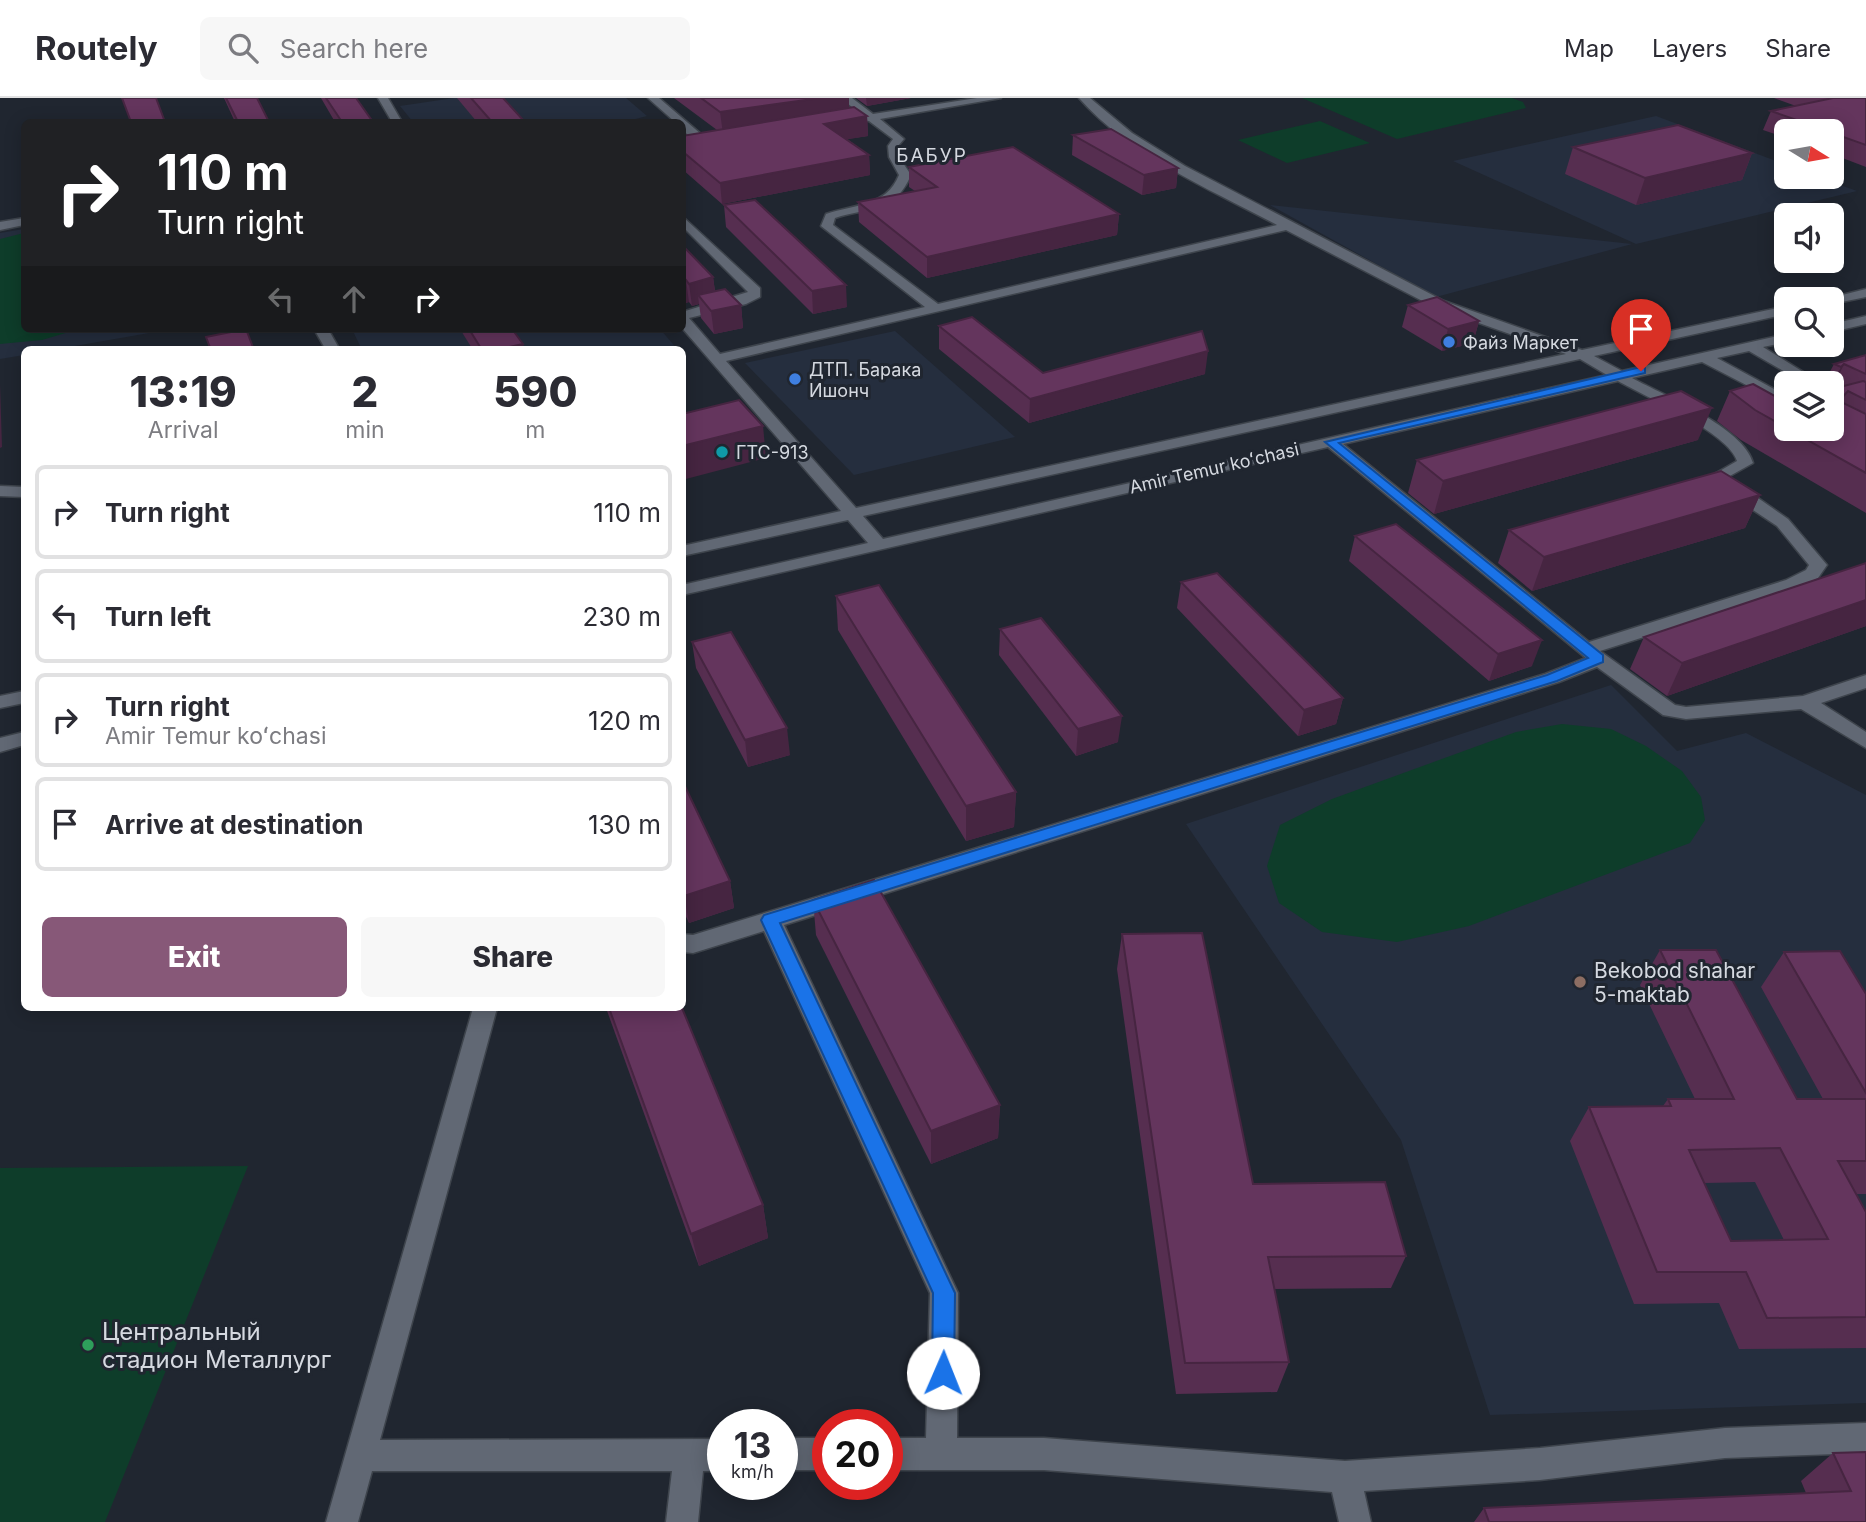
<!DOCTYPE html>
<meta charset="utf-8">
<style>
body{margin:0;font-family:Inter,sans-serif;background:#f7f7f7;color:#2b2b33;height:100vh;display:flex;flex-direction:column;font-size:26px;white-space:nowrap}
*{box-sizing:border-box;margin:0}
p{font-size:23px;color:#7c7c81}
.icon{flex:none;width:38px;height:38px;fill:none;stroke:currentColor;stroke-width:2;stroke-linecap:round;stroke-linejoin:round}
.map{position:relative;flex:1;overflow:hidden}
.side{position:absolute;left:21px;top:248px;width:665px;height:665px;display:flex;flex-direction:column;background:#fff;border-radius:10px;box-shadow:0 4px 18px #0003}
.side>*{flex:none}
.top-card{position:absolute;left:21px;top:21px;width:665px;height:214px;border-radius:10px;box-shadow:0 4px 18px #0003;background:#202124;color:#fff;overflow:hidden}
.needle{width:46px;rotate:101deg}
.fabs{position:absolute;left:1774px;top:21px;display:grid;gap:14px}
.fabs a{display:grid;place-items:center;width:70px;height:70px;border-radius:10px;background:#fff;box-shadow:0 4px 18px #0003;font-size:35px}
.speed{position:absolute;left:707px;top:1311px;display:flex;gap:14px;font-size:35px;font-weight:700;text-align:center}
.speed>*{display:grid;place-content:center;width:91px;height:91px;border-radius:50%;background:#fff;box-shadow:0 4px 18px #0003;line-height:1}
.speed small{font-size:18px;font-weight:400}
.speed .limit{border:10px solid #d22;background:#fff;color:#111}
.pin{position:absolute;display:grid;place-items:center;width:60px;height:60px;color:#fff;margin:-72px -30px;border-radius:50% 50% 50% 0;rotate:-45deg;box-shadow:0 0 7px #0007}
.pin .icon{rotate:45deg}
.me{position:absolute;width:77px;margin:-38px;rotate:1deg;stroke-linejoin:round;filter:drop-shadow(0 0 5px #0008)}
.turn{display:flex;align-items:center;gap:24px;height:147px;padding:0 21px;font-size:32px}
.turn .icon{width:91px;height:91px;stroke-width:2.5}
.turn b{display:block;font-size:49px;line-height:60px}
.lanes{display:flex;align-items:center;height:66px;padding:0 21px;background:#0003;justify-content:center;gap:35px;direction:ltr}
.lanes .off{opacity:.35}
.eta{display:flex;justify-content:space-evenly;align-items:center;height:119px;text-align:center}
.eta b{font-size:42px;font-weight:800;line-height:49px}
.action{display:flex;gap:14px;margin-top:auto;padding:14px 21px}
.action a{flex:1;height:80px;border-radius:10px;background:#875878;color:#fff;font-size:28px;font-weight:800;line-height:80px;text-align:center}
.action a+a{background:#f7f7f7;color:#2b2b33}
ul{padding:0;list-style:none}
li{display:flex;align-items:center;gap:21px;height:94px;margin:0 14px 10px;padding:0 7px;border:4px solid #e1e1e2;border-radius:10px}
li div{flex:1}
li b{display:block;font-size:26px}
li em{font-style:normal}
header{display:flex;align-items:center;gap:42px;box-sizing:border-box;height:98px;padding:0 35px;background:#fff;border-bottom:2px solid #e1e1e2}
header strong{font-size:33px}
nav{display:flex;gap:38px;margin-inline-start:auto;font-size:24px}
.search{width:490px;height:63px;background:#f7f7f7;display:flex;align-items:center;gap:18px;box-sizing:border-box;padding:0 24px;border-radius:10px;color:#7c7c81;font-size:26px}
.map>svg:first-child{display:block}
</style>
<header>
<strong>Routely</strong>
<div class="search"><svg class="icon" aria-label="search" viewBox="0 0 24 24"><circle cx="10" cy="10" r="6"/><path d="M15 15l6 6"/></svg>Search here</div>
<nav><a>Map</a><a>Layers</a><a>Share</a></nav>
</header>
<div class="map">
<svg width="1866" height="1424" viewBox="0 0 1866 1424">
<rect width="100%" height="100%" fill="#202630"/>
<g fill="#252e3e">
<polygon points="454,0 626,0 647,18 624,24 413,24 400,8"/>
<polygon points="1656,18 1787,67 1787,79 1818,79 1857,93 1636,146 1453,63"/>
<polygon points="1270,107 1632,146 1436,199"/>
<polygon points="24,131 24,231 172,231 52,252 24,252 24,257 0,261 0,135"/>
<polygon points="352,231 660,231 678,252 362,252"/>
<polygon points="895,233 1015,339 854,377 745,265"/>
<polygon points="1611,587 1677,653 1746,635 1866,697 1866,1305 1490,1317 1401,1042 1186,726"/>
</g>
<g fill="#0e3d2a">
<polygon points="1302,0 1512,0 1523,4 1526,10 1397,41"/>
<polygon points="1320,23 1370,45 1287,65 1238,42"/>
<polygon points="24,135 24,231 79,231 42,242 0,246 0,141"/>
<polygon points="1562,626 1611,631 1646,648 1682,673 1701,699 1705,722 1690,745 1469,828 1397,844 1322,834 1279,805 1267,768 1280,727 1332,701 1516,634"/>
<polygon points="248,1068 105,1424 0,1424 0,1070"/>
</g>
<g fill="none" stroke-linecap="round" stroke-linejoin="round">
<g stroke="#3e444c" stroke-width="3">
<g id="minor">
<polygon points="378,0 388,0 402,24 392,24"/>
<polygon points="648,0 659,0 709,43 709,47 682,53 682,47 697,44 682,32 682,24 675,24"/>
<path d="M 841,0 L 852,0 L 873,16 L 977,0 L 1001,0 L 880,21 L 904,41 L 898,48 L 899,59 L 911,77 C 895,115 869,109 835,120 L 833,127 L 938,206 L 1277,127 C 1210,91 1130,58 1079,0 L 1090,0 L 1132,35 L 1185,68 L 1444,203 L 1582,252 L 1787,208 L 1787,216 L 1594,258 L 1622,273 L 1787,236 L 1787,244 L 1763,249 L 1821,285 L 1804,285 L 1749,253 L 1717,260 L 1787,298 L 1787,308 L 1702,264 L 1632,280 C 1665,298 1743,329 1753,365 L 1728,379 L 1788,421 L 1827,467 L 1818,480 L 1798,490 L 1600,553 L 1675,607 L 1686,609 L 1803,598 L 1866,577 L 1866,590 L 1821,605 L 1866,634 L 1866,650 L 1801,611 L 1686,621 L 1663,617 L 1597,569 L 1559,584 L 784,827 L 958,1195 L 957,1340 L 1044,1340 L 1345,1363 L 1540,1350 L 1725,1330 L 1866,1325 L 1866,1355 L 1725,1360 L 1540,1382 L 1364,1393 L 1371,1424 L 1339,1424 L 1332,1394 L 1044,1372 L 887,1372 L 887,1340 L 926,1340 L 930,1195 L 764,833 L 693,855 L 682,854 L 682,836 L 693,837 L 1545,576 L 1586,560 L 1328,349 L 682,497 L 682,487 L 868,445 L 848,422 L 682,458 L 682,448 L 841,413 L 682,230 L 682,214 L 748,194 L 682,128 L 682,118 L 760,190 L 760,199 L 746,206 L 689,220 L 720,256 L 925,209 L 821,128 L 826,116 C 855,106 886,109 899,77 L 889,59 L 888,48 L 893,41 L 869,23 L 862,22 L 863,18 ZM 1286,132 L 1434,209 L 1566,256 L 856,410 L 726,263 ZM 1580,261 L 1607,277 L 883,441 L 863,418 ZM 1618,283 C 1644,298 1729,335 1737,363 L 1711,378 L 1723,392 L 1777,428 L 1809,467 L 1806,472 L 1786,482 L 1589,544 L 1343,346 Z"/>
<polygon points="24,120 24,127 0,132 0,124"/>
<polygon points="1866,191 1866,199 1832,206 1832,201 1826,201"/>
<polygon points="1866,218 1866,226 1832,234 1832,226"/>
<polygon points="314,231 328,231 340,252 326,252"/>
<polygon points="0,388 24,389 24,399 0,398"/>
<polygon points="24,593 24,605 0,610 0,598"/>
<polygon points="24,634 24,647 0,654 0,640"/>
<polygon points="473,910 497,910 380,1342 723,1341 723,1373 703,1373 698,1424 666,1424 672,1373 372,1373 358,1424 326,1424"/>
<rect x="782" y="1340" width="46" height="32"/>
</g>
</g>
<use href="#minor" fill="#616874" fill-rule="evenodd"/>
</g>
<g fill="#562e50" fill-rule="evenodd">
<polygon points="224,0 257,0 269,24 235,24"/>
<polygon points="321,0 356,0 373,24 335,24"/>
<polygon points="457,0 503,0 525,24 477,24"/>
<polygon points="674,0 849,0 849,10 867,18 868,38 847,41 869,57 870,77 722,106 682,71 682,38 717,32"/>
<polygon points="856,0 911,0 867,8"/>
<polygon points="1774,0 1866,0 1866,69 1832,56 1832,33 1787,33 1787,40 1763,32 1771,13 1796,8"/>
<polygon points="1073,37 1178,70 1176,90 1142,97 1072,57"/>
<polygon points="1573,49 1752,55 1742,82 1636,107 1565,76"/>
<polygon points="909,69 1119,116 1117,137 927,180 859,124 858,104 915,93 909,89"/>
<polygon points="724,107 847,209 813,216 726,129"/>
<polygon points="682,147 713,179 715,193 741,207 743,230 714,236 701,220 699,206 692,208 689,204 682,206"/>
<polygon points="1408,207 1479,223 1473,245 1442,253 1402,229"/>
<polygon points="939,228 1043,275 1205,276 1029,325 939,251"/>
<polygon points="460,231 512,231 523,246 524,252 473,252"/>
<polygon points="1866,257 1866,415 1741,342 1717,323 1730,293 1784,303 1834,290 1832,290 1832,285 1824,285 1834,266"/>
<polygon points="1698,342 1434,416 1408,395 1417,362"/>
<polygon points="1760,397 1745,430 1532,493 1498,465 1509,432"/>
<polygon points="1355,438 1532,568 1489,583 1349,463"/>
<polygon points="1866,465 1866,528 1667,598 1630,571 1644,539"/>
<polygon points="1181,484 1343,600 1336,626 1298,638 1177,510"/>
<polygon points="836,498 1016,694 1014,729 966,743 838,532"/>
<polygon points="1000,531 1118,644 1076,658 999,557"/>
<polygon points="692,544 790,657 748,669 696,570"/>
<polygon points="682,682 730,783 734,810 689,825 682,810"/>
<polygon points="813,802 1000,1007 998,1040 931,1066 816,837"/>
<polygon points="1122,836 1253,1086 1406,1158 1391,1190 1274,1191 1289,1264 1277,1294 1176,1296 1117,871"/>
<path d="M 1660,852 L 1797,1001 L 1823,1001 L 1761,889 L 1784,854 L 1866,896 L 1866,1096 L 1856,1096 L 1866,1114 L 1866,1250 L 1739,1251 L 1719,1205 L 1634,1206 L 1570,1043 L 1589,1009 L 1663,1008 L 1668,1001 L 1695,1001 L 1640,887 ZM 1755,1084 L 1784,1142 L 1731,1143 L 1704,1085 Z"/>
<polygon points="606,910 682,910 763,1107 768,1140 699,1168"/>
<polygon points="1833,1355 1866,1424 1474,1424 1484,1410 1806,1395 1801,1383"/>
</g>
<g fill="#462541">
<polygon points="820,0 849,0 849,11 723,36 720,14"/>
<polygon points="866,0 911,0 867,8"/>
<polygon points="867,18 868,38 825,45 824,26"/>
<polygon points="1752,55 1742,82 1636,107 1645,80"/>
<polygon points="869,57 870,77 722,106 720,85"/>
<polygon points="1178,70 1176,90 1142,97 1144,77"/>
<polygon points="1119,116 1117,137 927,180 927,159"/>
<polygon points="713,179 716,201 698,197 699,206 692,208 689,186"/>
<polygon points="686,182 689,204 682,206 682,183"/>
<polygon points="846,187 847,209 813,216 812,193"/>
<polygon points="741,207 743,230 714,236 711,213"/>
<polygon points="1479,223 1473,245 1442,253 1448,231"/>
<polygon points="523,246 524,252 495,252"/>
<polygon points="1208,253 1205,276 1029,325 1030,301"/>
<polygon points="1844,266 1833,290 1832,290 1832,287 1841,269"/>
<polygon points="0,287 2,349 0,350"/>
<polygon points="1712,310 1698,342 1434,416 1443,383"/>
<polygon points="763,328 766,360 682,382 682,348"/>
<polygon points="1760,397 1745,430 1532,493 1544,459"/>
<polygon points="1866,502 1866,528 1667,598 1682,565"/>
<polygon points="1542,542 1532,568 1489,583 1498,556"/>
<polygon points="1343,600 1336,626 1298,638 1304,612"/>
<polygon points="1122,618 1118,644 1076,658 1078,631"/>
<polygon points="787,630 790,657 748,669 745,642"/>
<polygon points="1016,694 1014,729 966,743 966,708"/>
<polygon points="730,783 734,810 689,825 684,798"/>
<polygon points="1000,1007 998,1040 931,1066 931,1033"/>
<polygon points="763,1107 768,1140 699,1168 691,1136"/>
</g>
<g fill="#64355d" stroke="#462541" stroke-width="2" fill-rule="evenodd">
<polygon points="122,0 156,0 165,24 131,24"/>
<polygon points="226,0 257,0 269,24 238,24"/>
<polygon points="326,0 356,0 373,24 342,24"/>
<polygon points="471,0 503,0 525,24 492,24"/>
<polygon points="701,0 820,0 720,14"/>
<polygon points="1833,0 1866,0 1866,47 1832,35 1832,33 1828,33 1771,13"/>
<polygon points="854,9 867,18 824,26 869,57 720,85 682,53 682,38"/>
<polygon points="1678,27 1752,55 1645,80 1573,49"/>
<polygon points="1111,31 1178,70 1144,77 1073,37"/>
<polygon points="1013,49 1119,116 927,159 858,104 937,89 909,69"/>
<polygon points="755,102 846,187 812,193 724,107"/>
<polygon points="682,147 713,179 689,186 686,182 682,183"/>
<polygon points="725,191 741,207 711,213 698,197"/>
<polygon points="1437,199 1479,223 1448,231 1408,207"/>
<polygon points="972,219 1043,275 1202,233 1208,253 1030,301 939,228"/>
<polygon points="246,231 254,252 211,252 206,239"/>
<polygon points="469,231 512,231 523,246 495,252 482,252"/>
<polygon points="1866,257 1866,276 1844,266 1841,269 1834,266"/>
<polygon points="1863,283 1866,284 1866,302 1848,293 1839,303 1866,316 1866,375 1788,331 1832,331 1832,291"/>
<polygon points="1753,286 1784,303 1787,302 1787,330 1755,312 1730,293"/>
<polygon points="1681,293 1712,310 1443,383 1417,362"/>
<polygon points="739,302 763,328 682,348 682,316"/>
<polygon points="1721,373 1760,397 1544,459 1509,432"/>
<polygon points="1396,426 1542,542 1498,556 1355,438"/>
<polygon points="1866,465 1866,502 1682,565 1644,539"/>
<polygon points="1217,475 1343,600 1304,612 1181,484"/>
<polygon points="879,487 1016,694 966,708 836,498"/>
<polygon points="1041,520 1122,618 1078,631 1000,531"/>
<polygon points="731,534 787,630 745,642 692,544"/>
<polygon points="682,682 730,783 684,798 682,795"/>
<polygon points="874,782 1000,1007 931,1033 813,802"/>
<polygon points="1202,835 1253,1086 1385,1084 1406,1158 1268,1159 1289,1264 1185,1265 1122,836"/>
<path d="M 1660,852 L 1716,852 L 1797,1001 L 1866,1001 L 1866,1063 L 1838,1063 L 1866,1114 L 1866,1219 L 1767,1220 L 1746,1174 L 1657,1174 L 1589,1009 L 1671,1008 L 1668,1001 L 1734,1001 ZM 1780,1050 L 1828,1141 L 1731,1143 L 1689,1052 Z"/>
<polygon points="1840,853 1866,896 1866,995 1784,854"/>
<polygon points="609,910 682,910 763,1107 691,1136"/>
<polygon points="1866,1354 1866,1424 1489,1424 1484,1410 1851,1393 1833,1355"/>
</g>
<polygon fill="#1a73e8" stroke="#114b97" stroke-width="2" points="1641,269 1645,270 1645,275 1339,345 1603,557 1603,564 1557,583 780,825 955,1195 954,1275 951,1283 943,1287 935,1283 932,1275 933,1195 761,822 764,817 1547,577 1588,560 1325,344"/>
<g fill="#3f7fe0" stroke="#202630" stroke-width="2.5">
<circle cx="1449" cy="244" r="7"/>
<circle cx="795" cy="281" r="7"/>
</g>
<circle fill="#0f9aa8" stroke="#202630" stroke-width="2.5" cx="722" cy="354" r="7"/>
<circle fill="#8d6e63" stroke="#202630" stroke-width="2.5" cx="1580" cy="884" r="7"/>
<circle fill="#2e9e5b" stroke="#202630" stroke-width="2.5" cx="88" cy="1247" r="7"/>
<g text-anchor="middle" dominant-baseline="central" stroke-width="6" stroke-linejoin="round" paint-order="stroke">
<g font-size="18" fill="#d5d9e0" stroke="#202630" text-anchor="start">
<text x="1463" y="244">Файз Маркет</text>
<text x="809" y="271">ДТП. Барака<tspan x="809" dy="21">Ишонч</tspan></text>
<text x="736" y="354">ГТС-913</text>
</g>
<g font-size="18" fill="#d5d9e0" stroke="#202630">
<text transform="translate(1214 370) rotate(-13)">Amir Temur koʻchasi</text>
</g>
<g font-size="19" letter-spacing="2" fill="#d5d9e0" stroke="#202630">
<text x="932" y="57">БАБУР</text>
</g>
<g font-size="21" fill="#d5d9e0" stroke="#202630" text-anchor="start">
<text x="1594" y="872">Bekobod shahar<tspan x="1594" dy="24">5-maktab</tspan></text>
</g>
<g font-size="24" fill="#d5d9e0" stroke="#202630" text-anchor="start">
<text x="102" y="1233">Центральный<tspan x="102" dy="28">стадион Металлург</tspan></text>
</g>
</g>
</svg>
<div class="fabs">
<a><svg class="needle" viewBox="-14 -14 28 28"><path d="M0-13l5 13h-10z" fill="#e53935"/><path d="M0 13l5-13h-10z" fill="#7c7c81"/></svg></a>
<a><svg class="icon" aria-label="sound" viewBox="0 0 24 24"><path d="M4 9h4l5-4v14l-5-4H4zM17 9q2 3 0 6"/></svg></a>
<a><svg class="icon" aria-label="search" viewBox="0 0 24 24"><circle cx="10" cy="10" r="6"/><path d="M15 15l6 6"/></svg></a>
<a><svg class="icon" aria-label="layers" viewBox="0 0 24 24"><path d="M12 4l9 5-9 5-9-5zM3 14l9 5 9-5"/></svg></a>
</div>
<div class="speed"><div>13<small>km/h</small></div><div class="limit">20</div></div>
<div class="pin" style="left:1641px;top:273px;background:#d93025"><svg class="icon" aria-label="arrive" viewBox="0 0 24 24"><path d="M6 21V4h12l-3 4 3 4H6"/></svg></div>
<svg class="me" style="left:943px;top:1275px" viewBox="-20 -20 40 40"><circle r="19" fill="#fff"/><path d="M0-13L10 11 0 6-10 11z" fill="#1a73e8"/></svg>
<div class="top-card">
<div class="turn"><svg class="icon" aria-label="right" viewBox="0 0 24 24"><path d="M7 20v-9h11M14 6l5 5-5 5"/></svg><div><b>110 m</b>Turn right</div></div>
<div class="lanes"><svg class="icon off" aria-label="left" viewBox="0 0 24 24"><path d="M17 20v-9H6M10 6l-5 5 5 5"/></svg><svg class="icon off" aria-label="ahead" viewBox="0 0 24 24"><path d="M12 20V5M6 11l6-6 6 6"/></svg><svg class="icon" aria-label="right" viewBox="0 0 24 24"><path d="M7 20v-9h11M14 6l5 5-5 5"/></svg></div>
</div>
<section class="side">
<div class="eta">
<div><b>13:19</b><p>Arrival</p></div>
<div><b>2</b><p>min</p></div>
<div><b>590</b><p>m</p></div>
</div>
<ul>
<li><svg class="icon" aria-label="right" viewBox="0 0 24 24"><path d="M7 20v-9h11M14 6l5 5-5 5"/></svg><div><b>Turn right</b></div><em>110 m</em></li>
<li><svg class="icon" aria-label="left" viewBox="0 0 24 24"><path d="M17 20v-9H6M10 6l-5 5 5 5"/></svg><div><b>Turn left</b></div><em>230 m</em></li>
<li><svg class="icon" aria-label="right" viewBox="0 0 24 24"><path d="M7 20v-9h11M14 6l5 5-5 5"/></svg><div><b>Turn right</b><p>Amir Temur koʻchasi</p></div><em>120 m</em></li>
<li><svg class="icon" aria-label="arrive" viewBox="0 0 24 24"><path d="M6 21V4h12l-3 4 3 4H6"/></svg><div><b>Arrive at destination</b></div><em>130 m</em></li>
</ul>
<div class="action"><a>Exit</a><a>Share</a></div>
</section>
</div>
